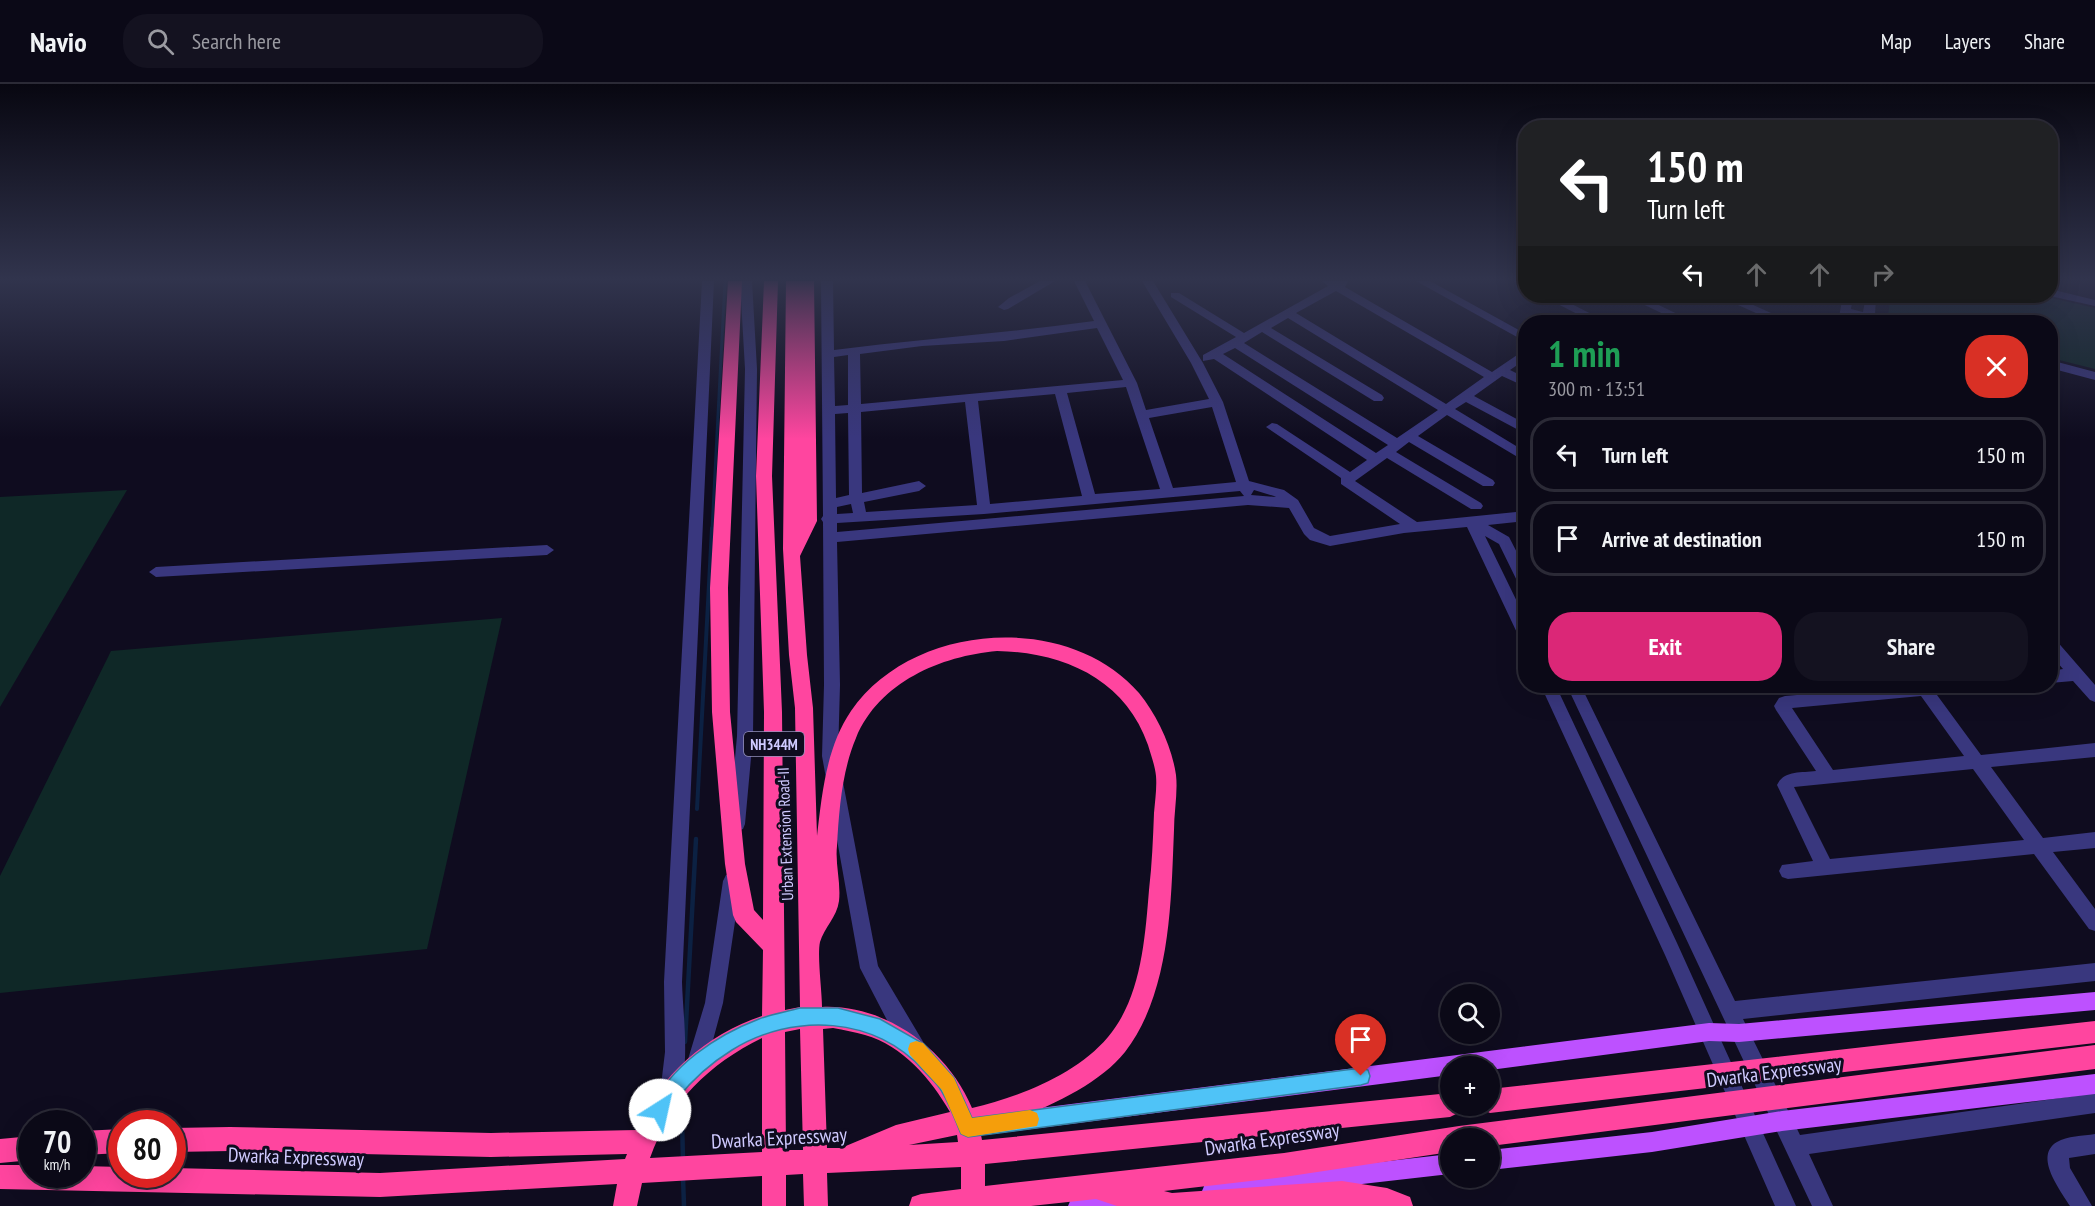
<!DOCTYPE html>
<meta charset="utf-8">
<style>
body{margin:0;font-family:"PT Sans Narrow",sans-serif;background:#141220;color:#f1f3f6;height:100vh;display:flex;flex-direction:column;font-size:22px;white-space:nowrap}
*{box-sizing:border-box;margin:0}
p{font-size:20px;color:#9a9aa1}
.icon{flex:none;width:33px;height:33px;fill:none;stroke:currentColor;stroke-width:2;stroke-linecap:round;stroke-linejoin:round}
.map{position:relative;flex:1;overflow:hidden}
.drawer{position:absolute;left:1518px;top:231px;width:540px;height:378px;display:flex;flex-direction:column;background:#0b0917;border-radius:24px;box-shadow:0 6px 24px #0002,0 0 0 2px #2b2a36}
.drawer>*{flex:none}
.banner{position:absolute;left:1518px;top:36px;width:540px;height:183px;border-radius:24px;box-shadow:0 6px 24px #0002,0 0 0 2px #2b2a36;background:#202124;color:#fff;overflow:hidden}
.buttons{position:absolute;left:1440px;top:900px;display:grid;gap:12px}
.buttons a{display:grid;place-items:center;width:60px;height:60px;border-radius:50%;background:#0b0917;box-shadow:0 6px 24px #0002,0 0 0 2px #2b2a36;font-size:30px}
.speed{position:absolute;left:18px;top:1026px;display:flex;gap:12px;font-size:30px;font-weight:700;text-align:center}
.speed>*{display:grid;place-content:center;width:78px;height:78px;border-radius:50%;background:#0b0917;box-shadow:0 6px 24px #0002,0 0 0 2px #2b2a36;line-height:1}
.speed small{font-size:15px;font-weight:400}
.speed .limit{border:9px solid #d22;background:#fff;color:#111}
.pin{position:absolute;display:grid;place-items:center;width:51px;height:51px;color:#fff;margin:-62px -26px;border-radius:50% 50% 50% 0;rotate:-45deg;box-shadow:0 0 6px #0007}
.pin .icon{rotate:45deg}
.me{position:absolute;width:66px;margin:-33px;rotate:35deg;stroke-linejoin:round;filter:drop-shadow(0 0 4px #0008)}
.turn{display:flex;align-items:center;gap:21px;height:126px;padding:0 30px;font-size:27px}
.turn .icon{width:78px;height:78px;stroke-width:2.5}
.turn b{display:block;font-size:42px;line-height:51px}
.lanes{display:flex;align-items:center;height:57px;padding:0 30px;background:#0003;justify-content:center;gap:30px;direction:ltr}
.lanes .off{opacity:.35}
.round{display:grid;place-items:center;flex:none;width:63px;height:63px;border-radius:24px;background:#141220}
.summary{display:flex;align-items:center;justify-content:space-between;height:102px;padding:0 30px}
h1{font-size:36px;font-weight:700;line-height:45px;color:#1e9e55}
.action{display:flex;gap:12px;margin-top:auto;padding:12px 30px}
.action a{flex:1;height:69px;border-radius:24px;background:#db2777;color:#fff;font-size:24px;font-weight:700;line-height:69px;text-align:center}
.action a+a{background:#141220;color:#f1f3f6}
ul{padding:0;list-style:none}
li{display:flex;align-items:center;gap:18px;height:75px;margin:0 12px 9px;padding:0 18px;border:3px solid #2b2a36;border-radius:24px}
li div{flex:1}
li b{display:block;font-size:22px}
li em{font-style:normal}
header{display:flex;align-items:center;gap:36px;box-sizing:border-box;height:84px;padding:0 30px;background:#0b0917;border-bottom:2px solid #2b2a36}
header strong{font-size:28px}
nav{display:flex;gap:33px;margin-inline-start:auto;font-size:21px}
.search{width:420px;height:54px;background:#141220;display:flex;align-items:center;gap:15px;box-sizing:border-box;padding:0 21px;border-radius:24px;color:#9a9aa1;font-size:22px}
.map>svg:first-child{display:block}
</style>
<header>
<strong>Navio</strong>
<div class="search"><svg class="icon" aria-label="search" viewBox="0 0 24 24"><circle cx="10" cy="10" r="6"/><path d="M15 15l6 6"/></svg>Search here</div>
<nav><a>Map</a><a>Layers</a><a>Share</a></nav>
</header>
<div class="map">
<svg width="2095" height="1122" viewBox="0 0 2095 1122">
<rect width="100%" height="100%" fill="#0f0c1f"/>
<g fill="#0f2827">
<polygon points="1891,212 2043,212 2095,224 2095,285 2051,274 2050,238 1918,238 1888,231"/>
<polygon points="127,406 0,623 0,413"/>
<polygon points="502,534 427,865 0,909 0,792 111,567"/>
</g>
<g fill="none" stroke-linecap="round" stroke-linejoin="round">
<polyline stroke="#0c2143" stroke-width="3" points="712,446 725,197"/>
<polyline stroke="#0c2143" stroke-width="4" points="697,725 712,444"/>
<g stroke="#0c2143" stroke-width="4.5">
<polyline points="685,958 696,755"/>
<polyline points="682,1036 683,1076"/>
<polyline points="683,1093 684,1122"/>
</g>
<g fill="#39377e" fill-rule="evenodd">
<path d="M 702,197 L 714,197 L 682,898 C 683,933 691,984 677,1017 L 670,1020 L 663,1017 L 660,1010 L 665,968 L 664,898 Z"/>
<polygon points="740,197 752,197 757,285 753,652 745,740 743,745 737,747 731,745 729,740 737,652 745,285"/>
<path d="M 821,197 L 833,197 L 834,266 C 920,255 1007,249 1094,237 L 1074,197 L 1085,197 L 1137,299 L 1146,326 L 1209,315 L 1191,279 L 1142,197 L 1153,197 L 1203,279 L 1223,318 L 1249,397 L 1284,406 L 1298,416 L 1314,444 L 1330,452 L 1400,440 L 1341,400 L 1341,394 L 1266,343 L 1272,339 L 1277,340 L 1350,388 L 1367,376 L 1214,275 L 1203,277 L 1203,271 L 1236,253 L 1171,213 L 1171,209 L 1179,209 L 1244,249 L 1328,202 L 1322,197 L 1348,197 L 1345,203 L 1492,288 L 1526,265 L 1526,275 L 1510,286 L 1526,294 L 1526,303 L 1502,292 L 1474,312 L 1526,340 L 1526,350 L 1466,318 L 1455,325 L 1526,368 L 1526,378 L 1447,331 L 1418,352 L 1493,396 L 1495,399 L 1493,402 L 1483,402 L 1409,358 L 1396,368 L 1481,419 L 1483,422 L 1481,425 L 1471,425 L 1387,374 L 1355,397 L 1417,438 L 1526,427 L 1526,437 L 1488,441 L 1509,453 L 1526,486 L 1526,506 L 1521,505 L 1499,460 L 1485,452 L 1526,536 L 1526,559 L 1521,557 L 1519,553 L 1467,443 L 1404,449 L 1330,462 L 1310,456 L 1304,450 L 1289,424 L 1248,421 L 837,458 L 840,601 L 838,672 L 878,882 L 925,961 L 922,968 L 915,970 L 908,968 L 889,940 L 860,884 L 822,672 L 824,601 L 823,438 L 821,435 L 823,432 ZM 1336,207 L 1484,293 L 1446,320 L 1296,229 ZM 1288,234 L 1438,326 L 1397,354 L 1244,259 L 1262,248 L 1374,317 L 1382,317 L 1384,314 L 1382,311 L 1271,244 ZM 1097,244 L 1123,296 L 861,320 L 860,270 L 922,262 L 1004,257 ZM 1235,264 L 1388,361 L 1376,369 L 1223,270 ZM 848,271 L 848,321 L 835,322 L 834,273 ZM 1126,303 L 1160,405 L 1095,410 L 1067,309 ZM 1055,310 L 1082,412 L 990,420 L 978,317 ZM 965,318 L 977,421 L 866,428 L 864,418 L 919,407 L 926,402 L 919,397 L 862,409 L 861,328 ZM 1212,323 L 1236,398 L 1173,404 L 1149,334 ZM 848,329 L 849,411 L 836,414 L 835,330 ZM 1254,406 L 1274,412 L 1276,413 L 1251,411 ZM 1240,407 L 1244,412 L 837,448 L 837,439 L 984,430 ZM 851,420 L 853,429 L 837,430 L 837,423 Z"/>
<polygon points="1040,197 1055,197 1008,225 1004,226 998,223 1009,214"/>
<polygon points="1416,197 1430,197 1526,250 1526,258"/>
<polygon points="1515,197 1526,197 1526,203"/>
<polygon points="2050,205 2095,216 2095,222 2050,212"/>
<polygon points="1542,212 1556,212 1607,238 1593,238"/>
<polygon points="1626,212 1640,212 1694,238 1680,238"/>
<polygon points="1718,212 1733,212 1791,238 1776,238"/>
<polygon points="1843,212 1853,212 1851,225 1863,228 1866,212 1876,212 1875,231 1895,236 1897,238 1863,238 1863,235 1850,232 1848,238 1838,238"/>
<polygon points="2050,276 2095,288 2095,296 2050,284"/>
<polygon points="547,461 554,466 547,471 156,493 149,488 156,483"/>
<polygon points="2050,553 2055,555 2095,601 2095,618 2090,616 2073,597 2050,599 2050,587 2063,585 2050,570"/>
<polygon points="1541,602 1556,602 1677,859 1796,1122 1775,1122 1665,871"/>
<polygon points="1567,602 1581,602 1735,917 2095,879 2095,897 1743,935 1800,1051 2095,1009 2095,1029 1809,1070 1833,1122 1812,1122"/>
<path d="M 1904,602 L 1977,602 L 1975,606 L 1937,611 L 1981,671 L 2095,659 L 2095,673 L 1991,683 L 2043,754 L 2095,748 L 2095,764 L 2053,768 L 2095,825 L 2095,847 L 2089,845 L 2034,770 L 1788,795 L 1782,793 L 1779,787 L 1782,781 L 1813,777 L 1777,701 C 1784,686 1801,689 1816,687 L 1776,626 L 1774,622 L 1779,614 L 1785,612 ZM 1921,612 L 1964,672 L 1833,686 L 1792,624 ZM 1973,685 L 2024,756 L 1830,775 L 1794,703 Z"/>
<polygon points="732,789 738,791 741,797 723,919 706,982 703,989 696,992 689,989 686,982 705,919 723,797 726,791"/>
<path d="M 2095,1050 L 2095,1070 L 2069,1074 L 2070,1084 L 2092,1122 L 2070,1122 C 2061,1107 2033,1072 2057,1058 C 2067,1052 2083,1052 2095,1050 Z"/>
</g>
<g fill="#bd51ff" fill-rule="evenodd">
<polygon points="2095,908 2095,926 1739,958 1709,957 1490,986 1490,982 1450,982 1450,991 985,1051 978,1048 975,1041 978,1034 985,1031 1709,939 1739,940"/>
<polygon points="2095,990 2095,1010 1782,1047 1652,1068 1490,1086 1490,1066 1652,1048 1782,1027"/>
<polygon points="1450,1070 1450,1090 1212,1117 1205,1114 1202,1107 1205,1100 1212,1097"/>
<polygon points="1126,1107 1133,1110 1136,1117 1134,1122 1068,1122 1071,1115 1078,1112"/>
</g>
<g fill="#ff459f" fill-rule="evenodd">
<path d="M 728,197 L 742,197 L 728,504 L 730,628 L 745,780 L 754,826 L 763,836 L 764,628 L 756,392 L 764,197 L 778,197 L 772,392 L 782,628 L 785,926 L 800,923 L 795,624 L 789,571 L 783,465 L 786,197 L 800,197 L 799,440 L 800,197 L 814,197 L 817,437 L 800,472 L 807,571 L 813,624 L 817,752 C 822,710 826,664 851,627 C 912,538 1068,527 1139,609 C 1157,631 1172,663 1176,691 C 1178,708 1174,728 1174,746 C 1171,818 1171,908 1125,968 C 1095,1006 1026,1034 980,1046 L 982,1056 L 1450,1009 L 1450,1022 L 1462,1022 L 1458,1029 L 1450,1033 L 985,1080 L 985,1102 L 1284,1069 L 1459,1042 L 2095,961 L 2095,985 L 1490,1062 L 1490,1054 L 1450,1054 L 1450,1068 L 1284,1093 L 1164,1107 L 1172,1109 L 1342,1097 L 1387,1104 L 1410,1113 L 1413,1122 L 1117,1122 L 1096,1115 L 1031,1122 L 909,1122 L 912,1113 L 921,1110 L 961,1105 L 961,1083 L 827,1089 L 828,1122 L 804,1122 L 803,1090 L 786,1091 L 786,1122 L 762,1122 L 762,1092 L 642,1099 L 637,1122 L 613,1122 L 617,1100 L 380,1113 L 0,1105 L 0,1081 L 32,1081 L 32,1090 L 82,1090 L 82,1082 L 122,1083 L 122,1090 L 172,1090 L 172,1084 L 380,1089 L 625,1075 L 627,1070 L 491,1073 L 230,1067 L 172,1068 L 172,1044 L 230,1043 L 491,1049 L 636,1046 C 660,991 706,951 762,932 L 763,866 L 736,838 L 733,831 L 725,780 L 712,628 L 710,504 ZM 997,567 C 1063,568 1125,595 1148,661 C 1151,671 1155,682 1156,692 C 1157,704 1155,717 1154,729 C 1153,755 1152,780 1149,806 C 1145,855 1141,914 1108,953 C 1076,991 1019,1013 972,1024 C 948,966 886,920 822,923 C 822,907 817,872 820,858 C 824,844 837,833 839,817 C 841,798 835,780 837,762 C 839,726 842,687 856,654 C 879,598 941,572 997,567 ZM 833,944 C 844,946 855,948 865,951 C 903,962 931,995 950,1028 L 896,1041 L 841,1064 L 827,1064 L 823,945 ZM 800,945 L 803,1066 L 786,1066 L 785,948 ZM 762,954 L 762,1068 L 650,1074 C 670,1018 709,980 762,954 ZM 957,1051 L 958,1058 L 909,1061 Z"/>
<polygon points="2095,937 2095,959 1490,1029 1482,1025 1480,1022 1490,1022 1490,1005"/>
<polygon points="122,1045 122,1069 82,1071 82,1047"/>
<polygon points="32,1052 32,1076 0,1079 0,1055"/>
</g>
</g>
<linearGradient id="sky" x2="0" y2="1"><stop stop-color="#080711"/><stop offset="0.55" stop-color="#31344d"/><stop offset="1" stop-color="#31344d" stop-opacity="0"/></linearGradient>
<rect width="2095" height="355" fill="url(#sky)"/>
<path fill="#4fc3f7" stroke="#337fa1" stroke-width="1.5" d="M 800,924 L 838,924 L 880,935 L 924,960 L 954,994 L 972,1034 L 1361,984 L 1368,986 L 1370,992 L 1368,999 L 1361,1001 L 968,1053 L 961,1050 C 955,1036 950,1021 942,1008 C 938,1000 930,994 924,987 C 876,932 793,928 732,966 C 711,979 692,996 677,1015 C 671,1022 669,1031 660,1035 L 654,1032 L 651,1026 C 669,982 717,951 759,935 C 772,930 786,928 800,924 Z"/>
<polygon fill="#f59e0b" points="916,957 923,959 954,994 972,1034 1030,1026 1037,1029 1039,1035 1037,1042 968,1053 961,1050 942,1006 910,971 908,965 910,959"/>
<g text-anchor="middle" dominant-baseline="central" stroke-width="6" stroke-linejoin="round" paint-order="stroke">
<rect fill="#0f0c1f" stroke="#9591bc" stroke-width="1.5" x="744" y="648" width="60" height="24" rx="4.5"/>
<g font-size="15" font-weight="bold" fill="#cfcaff">
<text x="774" y="660">NH344M</text>
</g>
<g font-size="16" fill="#cfcaff" stroke="#0f0c1f">
<text transform="translate(785 750) rotate(-92)">Urban Extension Road-II</text>
</g>
<g font-size="20" fill="#cfcaff" stroke="#0f0c1f">
<text transform="translate(1774 988) rotate(-7)">Dwarka Expressway</text>
<text transform="translate(779 1054) rotate(-3)">Dwarka Expressway</text>
<text transform="translate(1272 1055) rotate(-8)">Dwarka Expressway</text>
<text transform="translate(296 1073) rotate(2)">Dwarka Expressway</text>
</g>
</g>
</svg>
<div class="buttons">
<a><svg class="icon" aria-label="search" viewBox="0 0 24 24"><circle cx="10" cy="10" r="6"/><path d="M15 15l6 6"/></svg></a>
<a>+</a>
<a>−</a>
</div>
<div class="speed"><div>70<small>km/h</small></div><div class="limit">80</div></div>
<div class="pin" style="left:1361px;top:992px;background:#d93025"><svg class="icon" aria-label="arrive" viewBox="0 0 24 24"><path d="M6 21V4h12l-3 4 3 4H6"/></svg></div>
<svg class="me" style="left:660px;top:1026px" viewBox="-20 -20 40 40"><circle r="19" fill="#fff"/><path d="M0-13L10 11 0 6-10 11z" fill="#4fc3f7"/></svg>
<div class="banner">
<div class="turn"><svg class="icon" aria-label="left" viewBox="0 0 24 24"><path d="M17 20v-9H6M10 6l-5 5 5 5"/></svg><div><b>150 m</b>Turn left</div></div>
<div class="lanes"><svg class="icon" aria-label="left" viewBox="0 0 24 24"><path d="M17 20v-9H6M10 6l-5 5 5 5"/></svg><svg class="icon off" aria-label="ahead" viewBox="0 0 24 24"><path d="M12 20V5M6 11l6-6 6 6"/></svg><svg class="icon off" aria-label="ahead" viewBox="0 0 24 24"><path d="M12 20V5M6 11l6-6 6 6"/></svg><svg class="icon off" aria-label="right" viewBox="0 0 24 24"><path d="M7 20v-9h11M14 6l5 5-5 5"/></svg></div>
</div>
<section class="drawer">
<div class="summary"><div><h1>1 min</h1><p>300 m · 13:51</p></div><a class="round" style="background:#d93025;color:#fff"><svg class="icon" aria-label="close" viewBox="0 0 24 24"><path d="M6 6l12 12M18 6L6 18"/></svg></a></div>
<ul>
<li><svg class="icon" aria-label="left" viewBox="0 0 24 24"><path d="M17 20v-9H6M10 6l-5 5 5 5"/></svg><div><b>Turn left</b></div><em>150 m</em></li>
<li><svg class="icon" aria-label="arrive" viewBox="0 0 24 24"><path d="M6 21V4h12l-3 4 3 4H6"/></svg><div><b>Arrive at destination</b></div><em>150 m</em></li>
</ul>
<div class="action"><a>Exit</a><a>Share</a></div>
</section>
</div>
